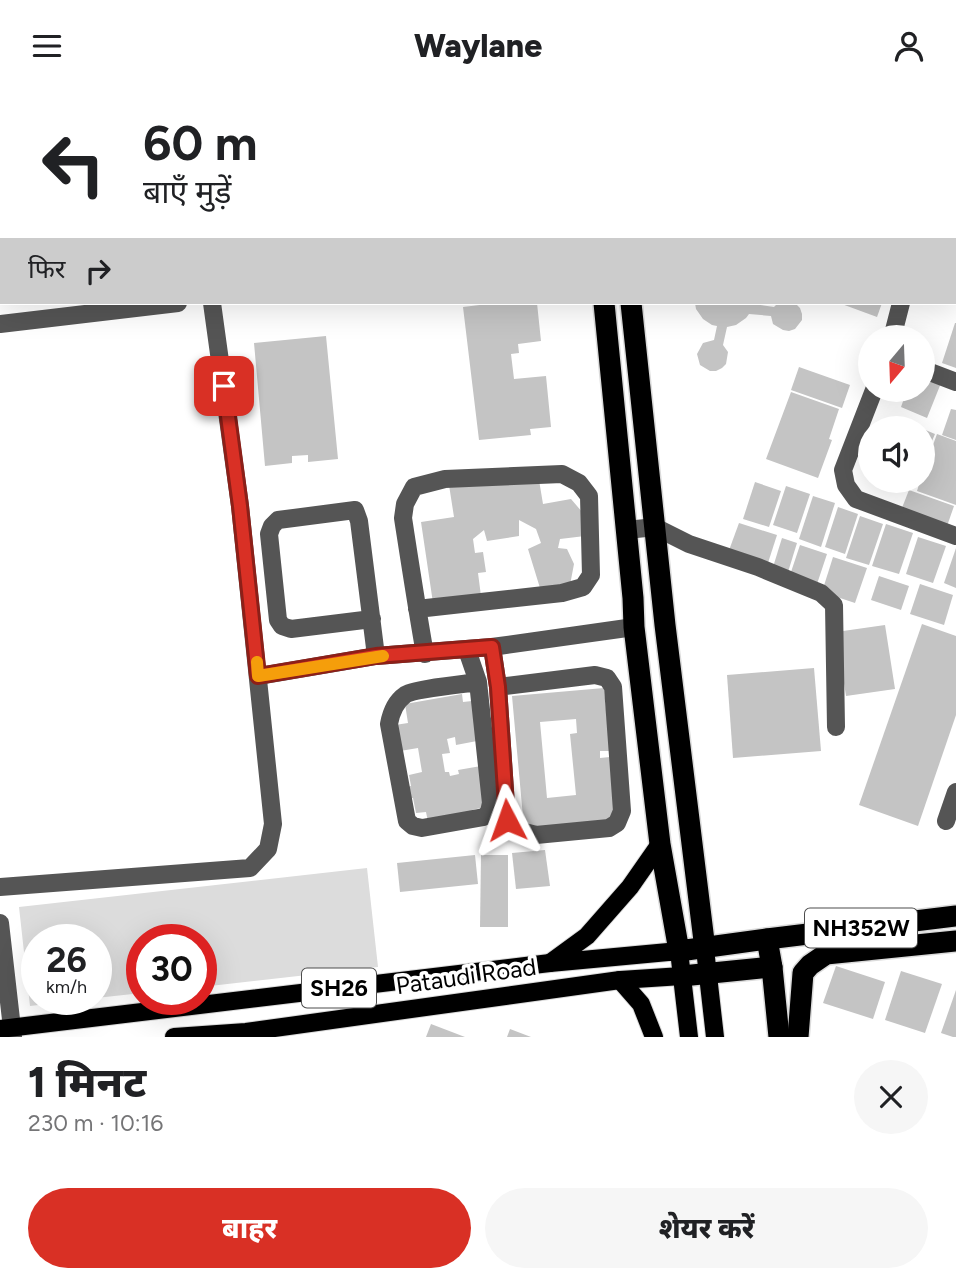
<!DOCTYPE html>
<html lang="hi">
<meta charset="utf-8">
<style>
body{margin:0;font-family:Figtree,"Noto Sans Devanagari",sans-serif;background:#f6f6f6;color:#202124;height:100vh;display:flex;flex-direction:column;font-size:26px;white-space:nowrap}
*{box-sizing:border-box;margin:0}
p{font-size:23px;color:#757577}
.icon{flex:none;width:38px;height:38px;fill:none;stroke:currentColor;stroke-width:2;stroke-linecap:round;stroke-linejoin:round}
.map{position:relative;height:946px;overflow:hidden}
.details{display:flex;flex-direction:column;background:#fff;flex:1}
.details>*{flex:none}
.top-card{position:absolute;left:0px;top:0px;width:957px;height:214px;box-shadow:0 7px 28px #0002;background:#fff;color:#202124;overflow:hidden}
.needle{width:46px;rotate:199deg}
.buttons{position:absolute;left:858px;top:234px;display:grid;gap:14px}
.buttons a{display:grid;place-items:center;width:77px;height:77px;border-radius:50%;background:#fff;box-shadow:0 7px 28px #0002;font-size:35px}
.speed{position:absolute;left:21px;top:833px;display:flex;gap:14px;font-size:35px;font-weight:700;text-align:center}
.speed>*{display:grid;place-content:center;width:91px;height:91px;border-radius:50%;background:#fff;box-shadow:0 7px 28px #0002;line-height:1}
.speed small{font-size:18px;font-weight:400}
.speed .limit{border:10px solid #d22;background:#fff;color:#111}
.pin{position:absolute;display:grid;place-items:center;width:60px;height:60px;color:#fff;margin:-30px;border-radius:14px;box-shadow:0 4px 10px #0006}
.me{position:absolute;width:77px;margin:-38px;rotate:356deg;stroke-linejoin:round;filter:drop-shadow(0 0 5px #0008)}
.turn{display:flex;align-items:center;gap:24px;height:147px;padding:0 28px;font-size:32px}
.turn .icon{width:91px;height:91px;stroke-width:2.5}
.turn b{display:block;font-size:49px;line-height:60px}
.then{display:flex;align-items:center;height:66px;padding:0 28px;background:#0003;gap:14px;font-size:26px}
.round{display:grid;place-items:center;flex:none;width:74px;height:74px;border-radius:37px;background:#f6f6f6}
.headline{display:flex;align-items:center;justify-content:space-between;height:119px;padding:0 28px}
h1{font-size:42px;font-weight:800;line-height:52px}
.action{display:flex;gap:14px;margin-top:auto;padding:14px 28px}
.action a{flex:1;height:80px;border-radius:42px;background:#d93025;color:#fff;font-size:28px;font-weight:800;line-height:80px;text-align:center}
.action a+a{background:#f6f6f6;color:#202124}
header{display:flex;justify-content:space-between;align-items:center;height:91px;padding:0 28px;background:#fff;font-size:32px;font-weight:800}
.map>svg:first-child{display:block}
</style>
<header><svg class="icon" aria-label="menu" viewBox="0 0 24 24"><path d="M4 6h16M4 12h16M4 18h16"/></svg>Waylane<svg class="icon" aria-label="person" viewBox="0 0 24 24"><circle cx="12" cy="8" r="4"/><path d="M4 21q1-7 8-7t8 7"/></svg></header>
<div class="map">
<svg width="956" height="946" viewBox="0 0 956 946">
<rect width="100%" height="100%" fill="#fff"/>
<polygon fill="#dcdcdc" points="367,777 378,876 201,896 201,849 142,849 142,902 96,907 96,849 37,849 37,908 89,908 30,915 19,816"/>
<g fill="#c4c4c4" fill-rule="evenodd">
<polygon points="488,212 537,212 541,250 518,253 519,262 511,263 514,288 546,285 551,336 530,338 531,344 479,349 463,216 488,213"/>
<polygon points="695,212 753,212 753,213 774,216 778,212 795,212 800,217 802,223 802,229 795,238 789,240 783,239 773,233 771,225 749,223 746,227 736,234 727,236 723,254 728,261 726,273 722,277 716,280 710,280 700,274 697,263 703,252 714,249 717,235 712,234 703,228 696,218"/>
<polygon points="839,212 882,212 877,226"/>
<polygon points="955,232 956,232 956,277 942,272"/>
<polygon points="326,245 338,368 308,371 308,364 292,365 292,372 265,375 254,252"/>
<polygon points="799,276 850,294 842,317 791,299"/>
<polygon points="922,285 941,292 927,327 901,316 907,299 922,299"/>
<polygon points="791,301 839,318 829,348 832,349 818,387 766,368"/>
<polygon points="951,318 956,319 956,349 942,344"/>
<polygon points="897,327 935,343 922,373 922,338 892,338"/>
<polygon points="937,343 956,350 956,414 917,400 920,390 922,390 922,384"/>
<polygon points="539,389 543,413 571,408 583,422 585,445 560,448 558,457 567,458 574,473 570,494 540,497 528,458 541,452 536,438 519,429 519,445 487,450 484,439 473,448 475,462 483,461 486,481 478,482 481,505 433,512 421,431 454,426 449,394"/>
<polygon points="755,391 781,400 769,436 743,428"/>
<polygon points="786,395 810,403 797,442 773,434"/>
<polygon points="909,399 954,415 946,438 900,422"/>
<polygon points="813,405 835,412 821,456 799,448"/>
<polygon points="838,416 858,423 845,463 825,456"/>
<polygon points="860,425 883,433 869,474 846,467"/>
<polygon points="739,432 777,444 767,475 728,462"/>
<polygon points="886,433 913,442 899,483 872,475"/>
<polygon points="918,446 946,455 933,492 906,483"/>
<polygon points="782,447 797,452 788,481 773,476"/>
<polygon points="800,454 827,463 817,493 790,484"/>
<polygon points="956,457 956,497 944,492"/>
<polygon points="833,466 867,477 855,512 822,501"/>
<polygon points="879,485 909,495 901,519 871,509"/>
<polygon points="920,493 953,504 944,534 910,523"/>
<polygon points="922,533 956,545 956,624 918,735 859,714"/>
<polygon points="885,534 895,598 846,605 836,541"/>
<polygon points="814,577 821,660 733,667 727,584"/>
<path d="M 604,597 L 610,660 L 600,660 L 600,667 L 610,666 L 616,729 L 524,737 L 512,605 ZM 576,628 L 577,642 L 570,643 L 576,704 L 547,707 L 540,631 Z"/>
<polygon points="462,603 463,611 472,610 477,650 456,654 455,646 447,648 450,662 442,663 445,681 449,681 450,685 459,683 458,679 481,675 485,716 472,719 473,723 428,731 426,721 416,722 413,707 408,708 406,696 411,695 409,684 422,681 418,657 400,660 395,634 408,632 405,613"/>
<polygon points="545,759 550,795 516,798 512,762"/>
<polygon points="475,764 478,793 400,801 397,772"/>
<polygon points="481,764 508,764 508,836 480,836"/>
<polygon points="836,875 885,891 873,928 823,912"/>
<polygon points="901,880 942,893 925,942 885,929"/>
<polygon points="956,899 956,946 953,946 941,942"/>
<polygon points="431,933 465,946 426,946"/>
<polygon points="510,938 531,946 507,946"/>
</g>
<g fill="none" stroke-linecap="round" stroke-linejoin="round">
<g stroke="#dbdbdb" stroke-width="20">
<g id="major">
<polyline points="705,858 715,946"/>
<polyline points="550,872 587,845 630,796 660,753"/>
<polyline points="620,889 641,913 654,946"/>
<polyline points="0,938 550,872 679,860 689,946"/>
<polyline points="174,946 246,941 620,889 682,885"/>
</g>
</g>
<g stroke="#dbdbdb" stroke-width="24">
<g id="highway">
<polyline points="583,0 583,2"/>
<polyline points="605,0 605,2"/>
<polyline points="604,212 633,507 634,536 660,753 679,860 767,848 956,825"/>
<polyline points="631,212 665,534 705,858"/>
<polyline points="767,848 772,876 779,946"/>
<polyline points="682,885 772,876"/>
<polyline points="798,946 803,882 810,874 826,863 956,850"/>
</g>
</g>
<g stroke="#555" stroke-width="18">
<polyline points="146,0 147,2"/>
<polyline points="366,0 367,2"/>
<polyline points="528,0 528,2"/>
<polyline points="956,53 956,51"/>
<polyline points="0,107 2,118"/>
<polyline points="956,163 956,164"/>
<polyline points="0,233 178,212"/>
<polyline points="892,247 901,212"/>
<polyline points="922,278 956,291"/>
<polyline points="874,299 843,379 846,394 856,408 956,445"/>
<polyline points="627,439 655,436 689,453 758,476 821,502 834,514 836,636"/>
<path d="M 417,518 L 562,502 L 583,496 L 591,484 L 589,405 L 579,392 L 562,383 L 445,388 L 414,396 L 405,413 L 403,427 C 410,472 417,518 425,563"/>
<polyline points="372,528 291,538 282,535 278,529 269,443 272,435 278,429 355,419 359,430 376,565"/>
<polyline points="492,556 498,596 507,729 517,739 536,744 609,737 617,732 622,720 613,596 607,587 595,584 498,596"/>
<path d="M 467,559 L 478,591 L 491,712 L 489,721 L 484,726 L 422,737 L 413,735 L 407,730 L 389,633 C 391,622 395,611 405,604 C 412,598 465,593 478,591"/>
<polyline points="259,585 376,565 492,556 634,536"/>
<polyline points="946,730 956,701"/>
<polyline points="0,796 250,777 268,758 273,733 240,415 212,212"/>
<polyline points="0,832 13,946"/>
</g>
<use href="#major" stroke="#000" stroke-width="18"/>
<use href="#highway" stroke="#000" stroke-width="21"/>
</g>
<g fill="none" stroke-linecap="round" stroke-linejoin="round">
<g stroke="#8d1f18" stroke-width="18">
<polyline id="route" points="224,295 240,415 258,585 376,565 492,556 498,596 507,729"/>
</g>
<use href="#route" stroke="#d93025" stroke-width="12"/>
<polyline stroke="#f59e0b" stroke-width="12" points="257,571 258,585 383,565"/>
</g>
<g text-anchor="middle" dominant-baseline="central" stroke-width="7" stroke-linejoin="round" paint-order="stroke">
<g fill="#fff" stroke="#4c4c4c" stroke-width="2">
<rect x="805" y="817.5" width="112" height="39" rx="5"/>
<rect x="302" y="877.5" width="74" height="39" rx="5"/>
</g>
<g font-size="23" font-weight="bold" fill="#000">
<text x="861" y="837">NH352W</text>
<text x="339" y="897">SH26</text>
</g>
<g font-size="24" fill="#000" stroke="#fff">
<text transform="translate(466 885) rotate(-8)">Pataudi Road</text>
</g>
</g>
</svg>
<div class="buttons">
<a><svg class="needle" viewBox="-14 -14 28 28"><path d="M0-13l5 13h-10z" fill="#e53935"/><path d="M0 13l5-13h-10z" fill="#757577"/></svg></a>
<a><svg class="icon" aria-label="sound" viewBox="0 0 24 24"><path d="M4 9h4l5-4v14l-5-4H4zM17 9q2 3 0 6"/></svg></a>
</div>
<div class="speed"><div>26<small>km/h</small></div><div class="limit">30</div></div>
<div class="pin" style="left:224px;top:295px;background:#d93025"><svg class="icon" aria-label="arrive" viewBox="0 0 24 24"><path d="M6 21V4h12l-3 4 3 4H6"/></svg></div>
<svg class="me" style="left:507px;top:729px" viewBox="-20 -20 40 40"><path d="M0-17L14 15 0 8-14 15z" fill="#d93025" stroke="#fff" stroke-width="4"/></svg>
<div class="top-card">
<div class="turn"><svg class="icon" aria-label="left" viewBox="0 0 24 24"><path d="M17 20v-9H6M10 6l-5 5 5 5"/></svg><div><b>60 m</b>बाएँ मुड़ें</div></div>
<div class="then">फिर<svg class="icon" aria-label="right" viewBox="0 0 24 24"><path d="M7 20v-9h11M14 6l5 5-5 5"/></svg></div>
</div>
</div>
<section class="details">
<div class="headline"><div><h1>1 मिनट</h1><p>230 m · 10:16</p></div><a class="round"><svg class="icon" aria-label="close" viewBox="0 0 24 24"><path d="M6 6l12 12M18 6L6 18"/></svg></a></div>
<div class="action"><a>बाहर</a><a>शेयर करें</a></div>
</section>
